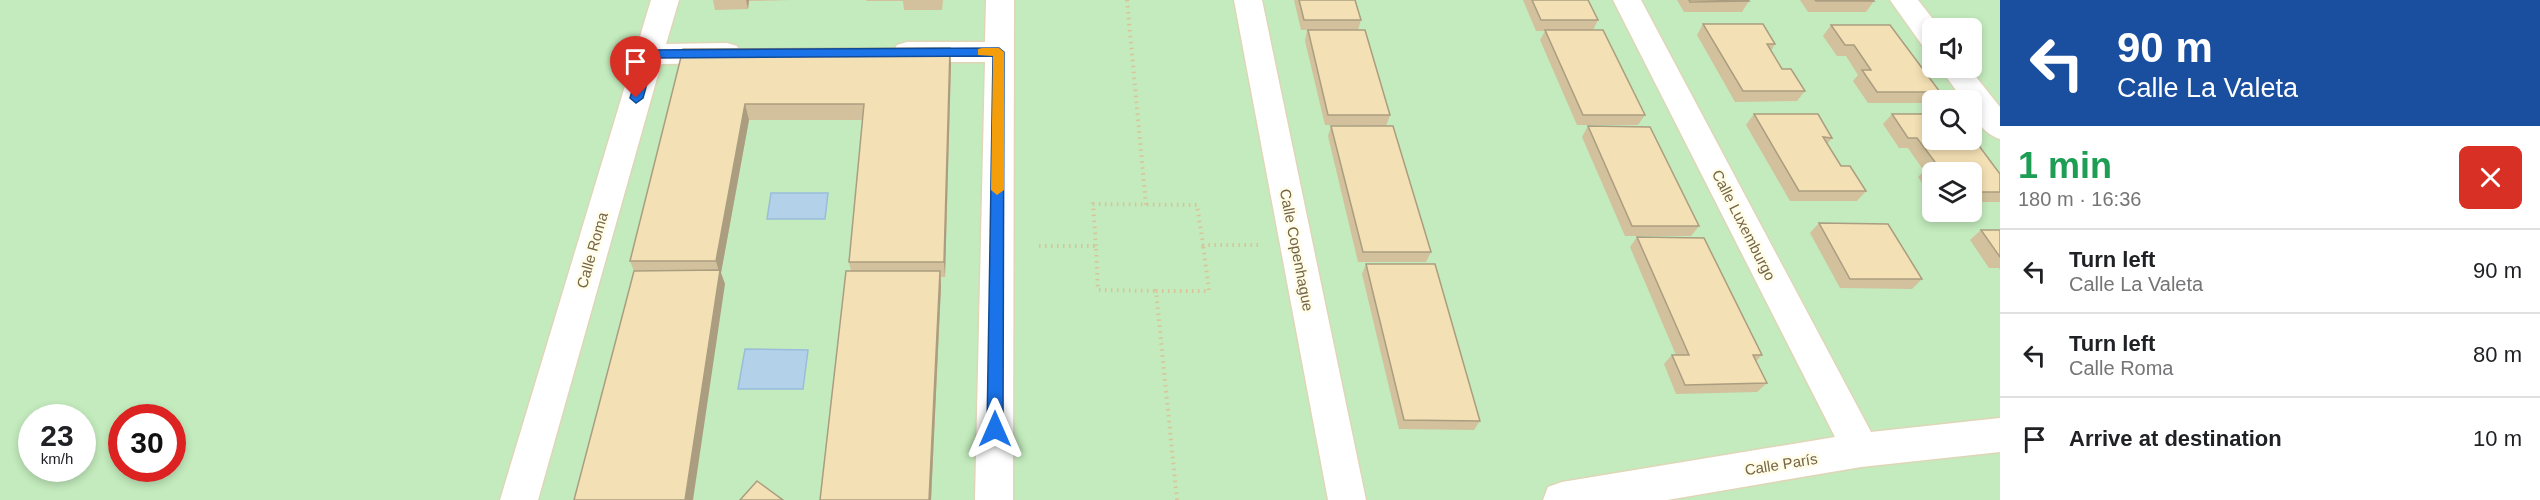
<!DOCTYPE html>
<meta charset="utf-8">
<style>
body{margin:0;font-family:Helvetica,sans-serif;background:#f2f2f2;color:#202124;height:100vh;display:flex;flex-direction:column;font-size:22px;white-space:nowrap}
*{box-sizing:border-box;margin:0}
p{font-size:20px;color:#757577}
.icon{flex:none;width:33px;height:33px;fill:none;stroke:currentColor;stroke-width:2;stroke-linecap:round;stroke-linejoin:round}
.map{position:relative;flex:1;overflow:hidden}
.side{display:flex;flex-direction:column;background:#fff;width:540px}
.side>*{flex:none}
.hud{background:#1a4fa0;color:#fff;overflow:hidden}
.buttons{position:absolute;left:1922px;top:18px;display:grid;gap:12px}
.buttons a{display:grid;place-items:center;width:60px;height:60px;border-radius:9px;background:#fff;box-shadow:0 3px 9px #0003;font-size:30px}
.speed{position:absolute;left:18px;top:404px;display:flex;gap:12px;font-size:30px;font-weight:700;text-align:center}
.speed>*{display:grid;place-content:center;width:78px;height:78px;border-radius:50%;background:#fff;box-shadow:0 3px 9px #0003;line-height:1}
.speed small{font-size:15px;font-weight:400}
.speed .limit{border:9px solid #d22;background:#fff;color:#111}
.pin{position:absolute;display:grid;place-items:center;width:51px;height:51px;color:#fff;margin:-62px -26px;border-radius:50% 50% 50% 0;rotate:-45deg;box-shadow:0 0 6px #0007}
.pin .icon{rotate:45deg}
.me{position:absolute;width:66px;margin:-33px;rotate:0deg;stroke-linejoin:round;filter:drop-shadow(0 0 4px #0008)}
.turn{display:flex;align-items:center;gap:21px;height:126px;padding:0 18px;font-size:27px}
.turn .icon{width:78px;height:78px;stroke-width:2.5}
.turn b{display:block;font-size:42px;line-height:51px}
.round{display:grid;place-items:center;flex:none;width:63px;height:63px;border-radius:9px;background:#f2f2f2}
.overview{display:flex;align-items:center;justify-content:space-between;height:102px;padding:0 18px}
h1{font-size:36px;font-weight:700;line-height:45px;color:#1e9e55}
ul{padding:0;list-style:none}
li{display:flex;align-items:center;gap:18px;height:84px;padding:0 18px;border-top:2px solid #e0e0e0}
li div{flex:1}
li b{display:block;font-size:22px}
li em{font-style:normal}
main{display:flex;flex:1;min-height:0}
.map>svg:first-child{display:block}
</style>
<main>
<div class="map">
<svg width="2000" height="500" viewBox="0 0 2000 500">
<rect width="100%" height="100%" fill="#fdfadf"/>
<path fill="#c3ebbd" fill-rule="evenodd" d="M 0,0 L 2000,0 L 2000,500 L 0,500 ZM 1932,28 L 1971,28 L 1971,68 L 1932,68 ZM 1932,100 L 1971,100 L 1971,140 L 1932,140 ZM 1932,172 L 1971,172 L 1971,212 L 1932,212 ZM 32,417 L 82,417 L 82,468 L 32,468 ZM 122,417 L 172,417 L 172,468 L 122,468 Z"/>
<g fill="#b3d1e8" stroke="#99bdda" stroke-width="1.5">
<polygon points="771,193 828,193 825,219 767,219"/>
<polygon points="745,349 808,350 803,389 738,389"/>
</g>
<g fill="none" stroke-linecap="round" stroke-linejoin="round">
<g stroke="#dfd6b8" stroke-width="3">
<g id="minor">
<polygon points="651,0 679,0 666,44 727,43 737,46 741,53 737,60 727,63 661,64 538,500 500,500"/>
<polygon points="986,0 1014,0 1013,500 975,500 985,62 907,62 897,59 893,52 897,45 907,42 985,42"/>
<polygon points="1234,0 1262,0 1366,500 1328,500"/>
<polygon points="1613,0 1641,0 1871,432 2000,418 2000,452 1861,467 1667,500 1543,500 1548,487 1562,482 1835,437"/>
<polygon points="1890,0 1918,0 1940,28 1932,28 1932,47 1922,45"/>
<path d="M 1940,68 L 1969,68 L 2000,107 L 2000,139 C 1984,134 1971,117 1971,100 L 1963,100 Z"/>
</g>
</g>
<g stroke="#d9c499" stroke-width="4" stroke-dasharray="1.5 4.5" stroke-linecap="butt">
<polyline points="1127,0 1146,205"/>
<polyline points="1039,246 1096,246 1098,290 1156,291"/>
<polyline points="1096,246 1093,204 1197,205 1203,245 1262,245"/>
<polyline points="1177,500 1156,291 1209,291 1203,245"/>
</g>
<use href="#minor" fill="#fff" fill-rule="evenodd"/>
</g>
<g fill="#d2c19c">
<polygon points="713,0 792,0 749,1 748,9 715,10"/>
<polygon points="866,0 943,0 942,10 904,10 903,1 867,1"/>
<polygon points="1294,0 1355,0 1361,20 1358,30 1390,115 1386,126 1325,125 1305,41 1307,30 1301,30"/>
<polygon points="1523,0 1588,0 1598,20 1593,30 1645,115 1638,125 1577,125 1540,40 1545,31 1536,31"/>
<polygon points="1677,0 1748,0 1749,1 1742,12 1684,12"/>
<polygon points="1800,0 1873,0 1874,1 1866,12 1808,12"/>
<polygon points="1703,24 1775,44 1771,51 1782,69 1805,91 1797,101 1735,102 1697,35"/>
<polygon points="1831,25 1940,92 1930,103 1868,103 1853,81 1858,75 1846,56 1837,56 1823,36"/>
<polygon points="683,49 951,64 945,277 941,277 941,286 931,500 820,500 851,271 849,262 863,120 749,120 721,273 725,284 634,271 630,261"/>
<polygon points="1754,114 1832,138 1827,144 1841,166 1866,191 1857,201 1790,201 1746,125"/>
<polygon points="1892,114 2000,174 2000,202 1971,202 1971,172 1932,172 1932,197 1918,177 1924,171 1908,148 1899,148 1883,124"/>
<polygon points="1331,126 1431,252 1426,262 1358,262 1328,136"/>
<polygon points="1588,126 1699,226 1691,236 1625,236 1582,137"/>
<polygon points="1819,223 1922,279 1912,289 1840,288 1810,233"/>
<polygon points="1981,230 2000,230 2000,270 1999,268 1989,268 1970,240"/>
<polygon points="1637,237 1762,355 1756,361 1767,383 1757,392 1676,394 1664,364 1672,355 1676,355 1630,247"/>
<polygon points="1366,264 1480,421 1474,430 1399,429 1362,274"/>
</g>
<g fill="#ab9d7f">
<polygon points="746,0 749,0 748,9"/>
<polygon points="950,48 951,64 945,277 944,262"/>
<polygon points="745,104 749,120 721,273 725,284 693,500 685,500 719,272 716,261"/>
<polygon points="940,271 941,286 931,500 929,500"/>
</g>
<g fill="#f4e0b5" stroke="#ab9d7f" stroke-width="1.5">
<polygon points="1299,0 1355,0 1361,20 1304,20"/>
<polygon points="1532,0 1588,0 1598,20 1541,20"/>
<polygon points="1689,0 1748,0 1749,1 1690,2"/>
<polygon points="1815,0 1873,0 1874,1 1816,1"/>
<polygon points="1703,24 1763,24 1775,44 1767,44 1782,69 1791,69 1805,91 1743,91"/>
<polygon points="1831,25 1890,25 1940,92 1877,92 1862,70 1871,70 1854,45 1845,45"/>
<polygon points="1308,30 1365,30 1390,115 1328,115"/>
<polygon points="1545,30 1603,30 1645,115 1583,115"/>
<polygon points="950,48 944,262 849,262 864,104 745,104 716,261 630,261 683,49"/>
<polygon points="1754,114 1818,114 1832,138 1823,137 1841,166 1850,166 1866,191 1799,191"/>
<polygon points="1892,114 1932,114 1932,140 1971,140 1971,135 2000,174 2000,192 1971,192 1971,172 1932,172 1928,166 1938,166 1917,138 1908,138"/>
<polygon points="1331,126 1393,126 1431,252 1363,252"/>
<polygon points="1588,126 1650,127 1699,226 1632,226"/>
<polygon points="1819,223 1888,224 1922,279 1850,279"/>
<polygon points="1981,230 2000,230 2000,257"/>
<polygon points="1637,237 1704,238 1762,355 1753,355 1767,383 1685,385 1672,355 1689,355"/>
<polygon points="1366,264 1435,264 1480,421 1404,420"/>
<polygon points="720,270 685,500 574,500 634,271"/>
<polygon points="846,271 940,271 929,500 820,500"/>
<polygon points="757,481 783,500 740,500"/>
</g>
<polygon fill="#1a73e8" stroke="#114b97" stroke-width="1.5" points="999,48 1004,52 1003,429 1000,434 995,436 990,434 987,429 993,56 654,58 643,98 636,103 630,98 643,54 649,50"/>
<polygon fill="#f59e0b" points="982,48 999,48 1004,52 1004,190 997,195 991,190 993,56 978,55 978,49"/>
<g text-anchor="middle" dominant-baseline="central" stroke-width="5" stroke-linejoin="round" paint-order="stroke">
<g font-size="15" fill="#756446" stroke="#fffce7">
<text transform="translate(1744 225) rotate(63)">Calle Luxemburgo</text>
<text transform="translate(592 250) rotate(-74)">Calle Roma</text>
<text transform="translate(1297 250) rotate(79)">Calle Copenhague</text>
<text transform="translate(1781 464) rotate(-9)">Calle París</text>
</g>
</g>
</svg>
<div class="buttons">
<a><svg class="icon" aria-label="sound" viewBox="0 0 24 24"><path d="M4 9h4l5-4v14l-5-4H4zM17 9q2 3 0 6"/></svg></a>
<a><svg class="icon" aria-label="search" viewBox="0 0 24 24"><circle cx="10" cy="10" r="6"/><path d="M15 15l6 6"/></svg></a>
<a><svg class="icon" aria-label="layers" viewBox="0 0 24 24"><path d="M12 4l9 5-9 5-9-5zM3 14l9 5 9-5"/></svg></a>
</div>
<div class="speed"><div>23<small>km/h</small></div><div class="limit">30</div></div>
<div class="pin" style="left:636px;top:98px;background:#d93025"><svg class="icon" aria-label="arrive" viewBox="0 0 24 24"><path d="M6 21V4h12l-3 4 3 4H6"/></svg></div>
<svg class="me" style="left:995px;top:429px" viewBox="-20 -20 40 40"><path d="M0-17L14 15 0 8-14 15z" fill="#1a73e8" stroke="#fff" stroke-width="4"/></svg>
</div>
<section class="side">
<div class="hud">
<div class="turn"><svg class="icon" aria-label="left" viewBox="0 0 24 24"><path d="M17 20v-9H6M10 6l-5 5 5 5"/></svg><div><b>90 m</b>Calle La Valeta</div></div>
</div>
<div class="overview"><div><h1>1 min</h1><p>180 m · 16:36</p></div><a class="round" style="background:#d93025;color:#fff"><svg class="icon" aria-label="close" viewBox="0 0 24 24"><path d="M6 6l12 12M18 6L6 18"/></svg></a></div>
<ul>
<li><svg class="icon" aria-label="left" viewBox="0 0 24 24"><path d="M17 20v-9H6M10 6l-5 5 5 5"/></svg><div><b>Turn left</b><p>Calle La Valeta</p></div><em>90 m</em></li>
<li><svg class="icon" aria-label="left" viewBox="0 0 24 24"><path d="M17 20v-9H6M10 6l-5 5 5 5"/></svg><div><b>Turn left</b><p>Calle Roma</p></div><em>80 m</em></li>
<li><svg class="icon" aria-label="arrive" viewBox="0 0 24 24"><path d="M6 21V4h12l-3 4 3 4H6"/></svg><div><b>Arrive at destination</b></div><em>10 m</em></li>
</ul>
</section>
</main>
